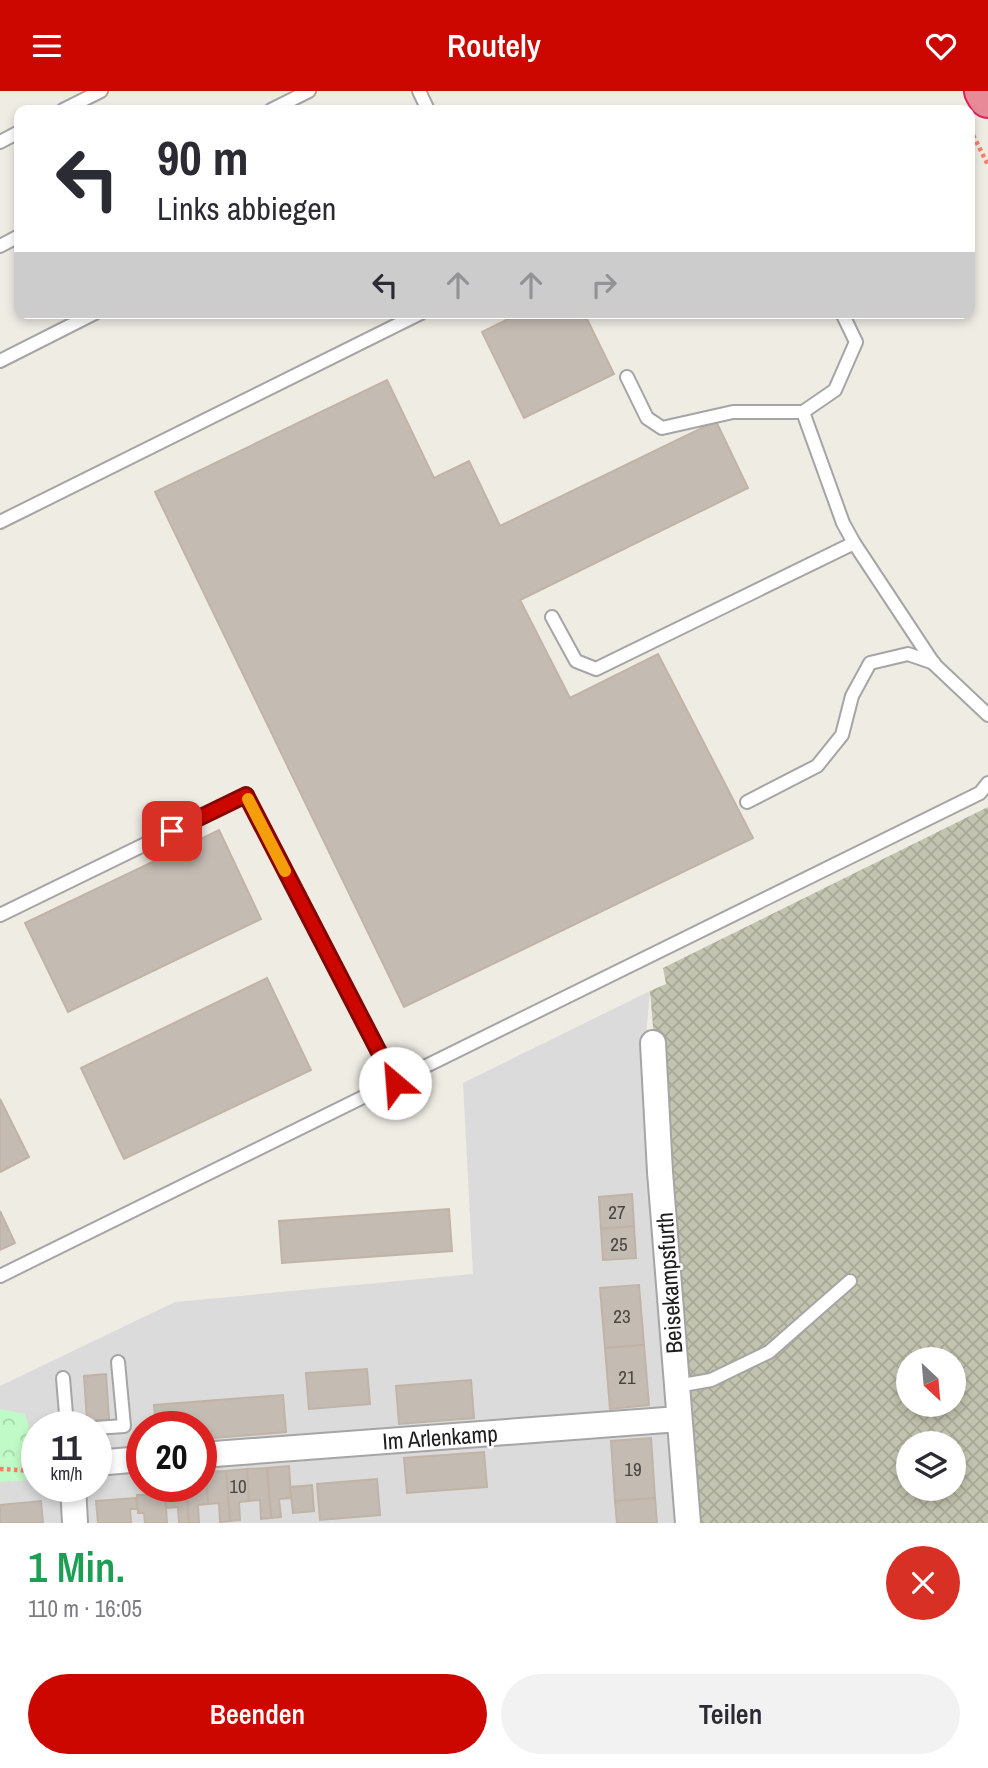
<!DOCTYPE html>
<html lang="de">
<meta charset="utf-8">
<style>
body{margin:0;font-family:"Archivo Narrow",sans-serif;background:#f2f2f3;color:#2b2b33;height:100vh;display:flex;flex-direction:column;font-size:26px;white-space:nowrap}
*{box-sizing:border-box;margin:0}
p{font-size:23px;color:#7c7c81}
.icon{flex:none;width:38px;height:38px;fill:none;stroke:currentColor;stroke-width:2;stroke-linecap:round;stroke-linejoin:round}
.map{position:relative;height:1432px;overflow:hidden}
.panel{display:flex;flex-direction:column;background:#fff;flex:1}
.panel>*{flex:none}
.hud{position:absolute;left:14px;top:14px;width:961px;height:214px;border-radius:14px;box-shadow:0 4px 10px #0003;background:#fff;color:#2b2b33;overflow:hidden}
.needle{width:46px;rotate:154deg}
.fabs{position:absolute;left:896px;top:1256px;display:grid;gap:14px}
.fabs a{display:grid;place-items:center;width:70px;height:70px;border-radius:50%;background:#fff;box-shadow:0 4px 10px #0003;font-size:35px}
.speed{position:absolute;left:21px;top:1320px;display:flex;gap:14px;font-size:35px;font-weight:700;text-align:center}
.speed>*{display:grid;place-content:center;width:91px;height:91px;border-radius:50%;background:#fff;box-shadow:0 4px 10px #0003;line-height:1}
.speed small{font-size:18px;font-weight:400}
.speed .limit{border:10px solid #d22;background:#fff;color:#111}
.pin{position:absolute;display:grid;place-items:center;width:60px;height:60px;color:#fff;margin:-30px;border-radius:14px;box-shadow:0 4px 10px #0006}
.me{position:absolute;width:77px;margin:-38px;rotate:333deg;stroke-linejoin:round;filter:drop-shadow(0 0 5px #0008)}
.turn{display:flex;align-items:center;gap:24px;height:147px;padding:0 28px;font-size:32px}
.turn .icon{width:91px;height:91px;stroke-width:2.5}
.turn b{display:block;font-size:49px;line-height:60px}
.lanes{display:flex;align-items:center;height:66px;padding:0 28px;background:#0003;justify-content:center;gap:35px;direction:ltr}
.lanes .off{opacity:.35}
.round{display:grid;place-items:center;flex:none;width:74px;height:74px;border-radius:37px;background:#f2f2f3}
.head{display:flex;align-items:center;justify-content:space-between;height:119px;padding:0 28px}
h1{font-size:42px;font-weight:600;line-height:52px;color:#1e9e55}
.cta{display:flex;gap:14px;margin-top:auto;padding:14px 28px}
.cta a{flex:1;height:80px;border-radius:42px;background:#cc0700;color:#fff;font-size:28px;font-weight:600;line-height:80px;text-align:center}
.cta a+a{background:#f2f2f3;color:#2b2b33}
header{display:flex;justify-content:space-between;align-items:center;height:91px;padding:0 28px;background:#cc0700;color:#fff;font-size:32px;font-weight:600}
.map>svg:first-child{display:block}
</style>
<header><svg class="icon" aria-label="menu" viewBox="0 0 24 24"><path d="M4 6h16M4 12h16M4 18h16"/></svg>Routely<svg class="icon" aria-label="heart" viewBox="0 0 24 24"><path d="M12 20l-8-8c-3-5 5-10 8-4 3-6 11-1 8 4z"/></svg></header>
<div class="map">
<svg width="988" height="1432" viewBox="0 0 988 1432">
<defs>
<pattern id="construction-cross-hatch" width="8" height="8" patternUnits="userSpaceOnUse" patternTransform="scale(1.75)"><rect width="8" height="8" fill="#c3c4af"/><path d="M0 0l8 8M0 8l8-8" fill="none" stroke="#a7a896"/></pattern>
<pattern id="park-crowns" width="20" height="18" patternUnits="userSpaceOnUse" patternTransform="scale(1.75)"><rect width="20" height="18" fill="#c0fac6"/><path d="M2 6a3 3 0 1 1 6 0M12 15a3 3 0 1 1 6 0" fill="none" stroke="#a5d6aa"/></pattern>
</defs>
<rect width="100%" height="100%" fill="#efece4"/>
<path fill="#dcdbdb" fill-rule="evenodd" d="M 650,900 L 645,956 L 684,1432 L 0,1432 L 0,1295 L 175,1211 L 473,1183 L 463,992 ZM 37,1335 L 96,1335 L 96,1395 L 37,1395 ZM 142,1335 L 201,1335 L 201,1395 L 142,1395 Z"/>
<path fill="url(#construction-cross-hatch)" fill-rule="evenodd" d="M 988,716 L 988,1432 L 695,1432 L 650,900 L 666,893 L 663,877 ZM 908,1269 L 954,1269 L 954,1314 L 908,1314 ZM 908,1353 L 954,1353 L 954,1398 L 908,1398 Z"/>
<polygon fill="url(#park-crowns)" points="0,1318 25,1323 37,1368 37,1389 0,1391"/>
<g fill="#c4bcb3" stroke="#c1b3a6" stroke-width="2">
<polygon points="520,222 584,222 614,283 524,327 482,241"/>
<polygon points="387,289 434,387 469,370 500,435 716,330 748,397 520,509 570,607 658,563 753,747 404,916 155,401"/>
<polygon points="219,739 261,828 68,921 25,832"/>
<polygon points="267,887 311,979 124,1068 81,977"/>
<polygon points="0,1008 29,1066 0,1081"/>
<polygon points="632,1103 634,1135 601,1138 599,1106"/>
<polygon points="449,1118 452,1160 282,1172 279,1130"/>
<polygon points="0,1120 15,1152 0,1159"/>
<polygon points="634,1135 636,1167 603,1169 601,1138"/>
<polygon points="639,1194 644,1254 605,1257 600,1197"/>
<polygon points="644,1254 649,1314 610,1318 605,1257"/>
<polygon points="367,1278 370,1313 309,1318 306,1282"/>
<polygon points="106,1283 109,1328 87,1330 84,1285"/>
<polygon points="471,1289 474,1327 399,1333 396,1295"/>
<polygon points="283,1304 286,1341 201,1348 201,1335 156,1335 154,1314"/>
<polygon points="651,1347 655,1407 615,1410 611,1350"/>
<polygon points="484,1361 487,1396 407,1402 404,1367"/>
<polygon points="289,1375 291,1407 279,1408 281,1426 271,1427 267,1377"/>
<polygon points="267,1377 271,1427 261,1428 260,1409 249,1410 247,1378"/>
<polygon points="247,1378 249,1410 239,1411 240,1429 230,1430 226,1380"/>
<polygon points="226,1380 230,1430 220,1431 219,1412 208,1413 206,1381"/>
<polygon points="206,1381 208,1413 198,1414 199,1432 189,1432 186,1395 201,1395 201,1382"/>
<polygon points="377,1388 380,1424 320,1429 317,1393"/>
<polygon points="312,1394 314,1420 293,1422 290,1396"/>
<polygon points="164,1395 186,1395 189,1432 179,1432 178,1416 166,1417"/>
<polygon points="165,1403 167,1432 145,1432 144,1422 138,1422 137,1404"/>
<polygon points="136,1407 137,1418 130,1418 131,1432 98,1432 96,1410"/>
<polygon points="655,1407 657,1432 617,1432 615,1410"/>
<polygon points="41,1410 43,1432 0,1432 0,1414"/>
</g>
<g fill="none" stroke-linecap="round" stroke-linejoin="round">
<g stroke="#a5a5a5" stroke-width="16">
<g id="lane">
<polyline points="419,0 428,19"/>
<polyline points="63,19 101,0"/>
<polyline points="271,19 309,0"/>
<polyline points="0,51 19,41"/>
<polyline points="0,155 19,145"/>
<polyline points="842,222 856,251 835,299 803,321 843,432 854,452 934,573 988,624"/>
<polyline points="0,270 95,222"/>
<polyline points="627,286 647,327 662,337 733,321 803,321"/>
<polyline points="0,431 421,222"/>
<polyline points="552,526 576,570 596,578 854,452"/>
<polyline points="747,711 817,675 842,644 852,605 870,572 908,563 934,572"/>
<polyline points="0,824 246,704 395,992"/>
<polyline points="0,1185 980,702 988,692"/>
<polyline points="63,1287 67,1335"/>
<polyline points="677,1295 711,1289 769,1261 850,1190"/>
<polyline points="96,1337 124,1335 118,1271"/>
</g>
</g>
<g stroke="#a5a5a5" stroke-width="28">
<g id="street">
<polyline points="653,952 660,1081 688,1432"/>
<polyline points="201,1364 679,1328"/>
<polyline points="96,1372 142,1368"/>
<polyline points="73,1395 75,1432"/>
</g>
</g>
<g stroke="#de205b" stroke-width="42">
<polyline id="highway" points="984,0 988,7"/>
</g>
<g stroke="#fd7c68" stroke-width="4.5" stroke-dasharray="3.5 3.5" stroke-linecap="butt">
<polyline points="970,38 988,74"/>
<polyline points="0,1378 37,1380"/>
</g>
<use href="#lane" stroke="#fff" stroke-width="12"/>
<use href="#street" stroke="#fff" stroke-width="24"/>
<use href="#highway" stroke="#e88a98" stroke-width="38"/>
</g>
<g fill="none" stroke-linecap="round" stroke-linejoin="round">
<g stroke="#850500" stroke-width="18">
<polyline id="route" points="172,740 246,704 395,992"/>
</g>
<use href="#route" stroke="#cc0700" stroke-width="12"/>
<polyline stroke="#f59e0b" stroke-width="12" points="248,708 285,780"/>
</g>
<g text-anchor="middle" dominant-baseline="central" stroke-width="5" stroke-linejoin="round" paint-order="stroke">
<g font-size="19" fill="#484643">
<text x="617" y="1121">27</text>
<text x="619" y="1153">25</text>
<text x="622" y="1225">23</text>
<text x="627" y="1286">21</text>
<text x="633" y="1378">19</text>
<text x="238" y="1395">10</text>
</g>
<g font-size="23" fill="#1e1e1e" stroke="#fff">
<text transform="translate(669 1192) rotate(-94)">Beisekampsfurth</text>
<text transform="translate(440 1346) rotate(-4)">Im Arlenkamp</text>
</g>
</g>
</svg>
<div class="fabs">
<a><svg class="needle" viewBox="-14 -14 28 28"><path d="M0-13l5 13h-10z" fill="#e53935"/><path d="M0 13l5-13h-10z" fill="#7c7c81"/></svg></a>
<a><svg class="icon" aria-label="layers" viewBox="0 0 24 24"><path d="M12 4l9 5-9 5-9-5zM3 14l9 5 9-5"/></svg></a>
</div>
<div class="speed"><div>11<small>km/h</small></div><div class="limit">20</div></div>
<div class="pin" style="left:172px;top:740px;background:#d93025"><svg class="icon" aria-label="arrive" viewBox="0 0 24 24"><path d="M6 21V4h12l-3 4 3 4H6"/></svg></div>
<svg class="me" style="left:395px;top:992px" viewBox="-20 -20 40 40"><circle r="19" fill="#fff"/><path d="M0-13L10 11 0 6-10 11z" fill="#cc0700"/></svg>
<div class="hud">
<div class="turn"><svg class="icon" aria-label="left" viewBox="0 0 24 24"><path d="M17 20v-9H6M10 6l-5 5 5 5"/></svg><div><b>90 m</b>Links abbiegen</div></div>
<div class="lanes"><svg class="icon" aria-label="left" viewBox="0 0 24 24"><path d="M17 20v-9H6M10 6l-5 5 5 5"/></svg><svg class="icon off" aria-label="ahead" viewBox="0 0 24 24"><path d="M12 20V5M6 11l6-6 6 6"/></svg><svg class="icon off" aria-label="ahead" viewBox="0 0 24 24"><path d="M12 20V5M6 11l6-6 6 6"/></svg><svg class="icon off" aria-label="right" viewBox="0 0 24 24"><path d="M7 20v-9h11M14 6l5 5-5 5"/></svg></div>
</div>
</div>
<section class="panel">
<div class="head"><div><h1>1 Min.</h1><p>110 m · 16:05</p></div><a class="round" style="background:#d93025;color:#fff"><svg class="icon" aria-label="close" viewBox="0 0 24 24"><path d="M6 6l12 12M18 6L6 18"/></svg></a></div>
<div class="cta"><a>Beenden</a><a>Teilen</a></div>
</section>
